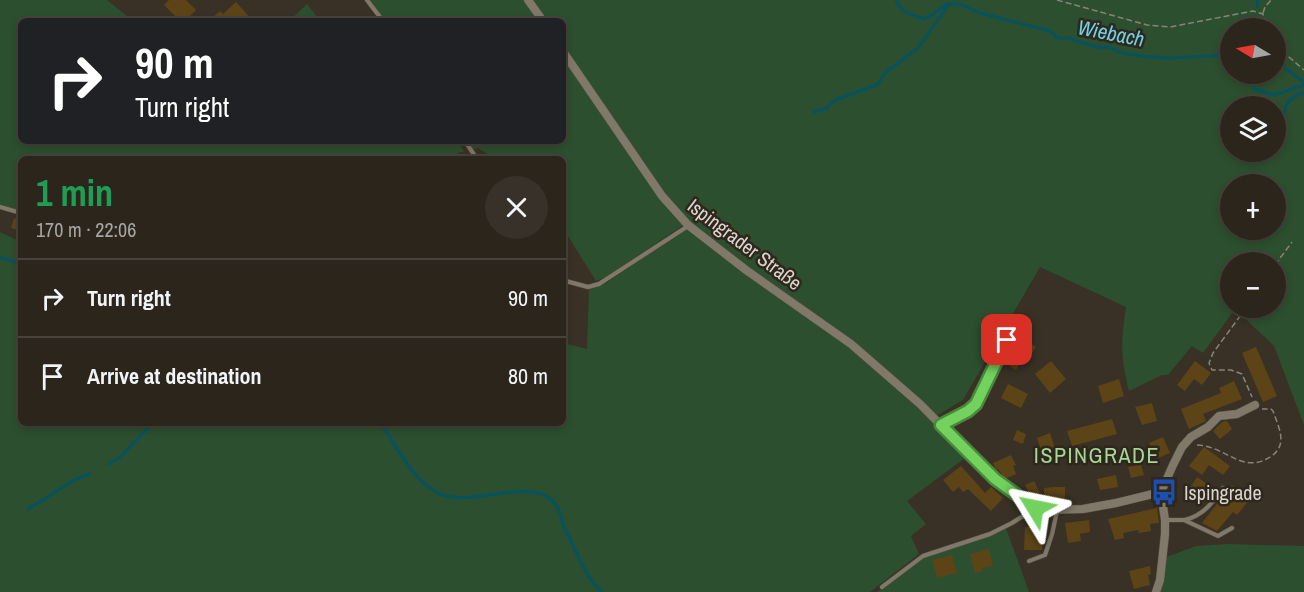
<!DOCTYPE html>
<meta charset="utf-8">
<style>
body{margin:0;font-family:"Archivo Narrow",sans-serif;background:#373129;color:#f1f3f6;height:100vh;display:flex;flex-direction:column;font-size:22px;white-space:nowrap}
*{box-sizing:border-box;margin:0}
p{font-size:20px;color:#a6a5a3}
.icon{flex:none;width:33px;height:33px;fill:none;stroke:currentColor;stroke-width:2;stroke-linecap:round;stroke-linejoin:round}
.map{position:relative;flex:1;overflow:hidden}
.drawer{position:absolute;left:18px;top:156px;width:548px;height:270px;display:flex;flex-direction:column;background:#2b251c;border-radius:9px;box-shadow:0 3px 9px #0003,0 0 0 2px #47423b}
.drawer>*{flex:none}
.banner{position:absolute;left:18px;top:18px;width:548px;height:126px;border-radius:9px;box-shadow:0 3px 9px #0003,0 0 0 2px #47423b;background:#202124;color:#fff;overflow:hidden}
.needle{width:39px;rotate:280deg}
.tools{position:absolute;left:1220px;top:18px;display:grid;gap:12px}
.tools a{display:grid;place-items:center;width:66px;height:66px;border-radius:50%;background:#2b251c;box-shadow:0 3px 9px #0003,0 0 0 2px #47423b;font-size:30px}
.pin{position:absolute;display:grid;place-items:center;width:51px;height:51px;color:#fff;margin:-26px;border-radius:12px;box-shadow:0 3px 9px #0006}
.me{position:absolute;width:66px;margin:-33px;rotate:305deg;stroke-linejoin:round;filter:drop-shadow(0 0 4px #0008)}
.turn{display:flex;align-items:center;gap:21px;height:126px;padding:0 18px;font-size:27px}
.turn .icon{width:78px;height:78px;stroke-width:2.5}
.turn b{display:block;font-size:42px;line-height:51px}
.round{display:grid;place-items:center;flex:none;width:63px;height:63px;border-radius:32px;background:#373129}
.summary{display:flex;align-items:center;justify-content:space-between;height:102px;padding:0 18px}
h1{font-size:36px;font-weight:700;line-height:45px;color:#1e9e55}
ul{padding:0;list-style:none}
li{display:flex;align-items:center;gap:18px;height:78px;padding:0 18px;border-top:2px solid #47423b}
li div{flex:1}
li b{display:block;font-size:22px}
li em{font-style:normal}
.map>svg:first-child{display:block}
</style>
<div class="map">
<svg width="1304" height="592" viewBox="0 0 1304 592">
<rect width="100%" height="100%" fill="#393125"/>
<g fill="#2c4f2f" fill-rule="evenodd">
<polygon points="0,0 107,0 133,21 21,21 21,141 458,141 464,152 459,152 452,159 21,159 21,211 0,205"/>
<polygon points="370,0 526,0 541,21 385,21"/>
<path d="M 530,0 L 1304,0 L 1304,425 L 1274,346 L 1235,309 L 1203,353 L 1192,346 L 1168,375 L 1162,375 L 1129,391 C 1120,355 1121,342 1126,307 L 1040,267 L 963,400 L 936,416 L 927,407 L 688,221 L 670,204 L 563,48 L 562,21 L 544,21 ZM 1230,28 L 1275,28 L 1275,74 L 1230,74 ZM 1230,106 L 1275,106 L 1275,152 L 1230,152 ZM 1230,184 L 1275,184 L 1275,230 L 1230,230 ZM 1230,262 L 1275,262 L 1275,308 L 1230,308 Z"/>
<polygon points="307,4 320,21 289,21"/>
<polygon points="563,53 685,224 604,278 596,281 563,228 562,159 496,159 478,148 473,150 468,141 562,141"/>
<polygon points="689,227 882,371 959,446 965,458 907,501 926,524 911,536 919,554 870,592 0,592 0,232 21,242 21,423 562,423 563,343 587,349 589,290 606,283"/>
<polygon points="1006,528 1029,592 877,592 924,557"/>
<polygon points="1227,544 1304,546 1304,592 1156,592 1164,558 1196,546"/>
</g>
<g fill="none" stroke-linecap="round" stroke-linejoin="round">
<g stroke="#055360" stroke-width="3">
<path d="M 896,0 C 901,13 913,16 926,19 L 947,4 L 960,4 L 980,13 L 1050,31 L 1058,38 L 1068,38 L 1096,47 L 1110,47 L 1118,52 L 1140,56 L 1170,58 L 1210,56 L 1218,55 L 1226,49 L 1230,50"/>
<polyline points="1257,6 1258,0"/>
<polyline points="1257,18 1257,28"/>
<polyline points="1275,61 1304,82"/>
<polyline points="1251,74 1252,83 1255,89 1274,95 1304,85"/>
<polyline points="814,112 827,108 835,100 877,85 886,72 918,48 949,4"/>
<path d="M 1279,134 C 1290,120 1275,101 1304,93"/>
<polyline points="0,257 21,264"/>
<path d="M 377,423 L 384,428 C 398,449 413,479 436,492 C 468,510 524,477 552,500 C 560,507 561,520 565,529 C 574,547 587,580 602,592"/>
<polyline points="109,464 120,457 153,423"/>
<polyline points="28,509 76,479 89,474"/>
</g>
</g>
<g fill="#5c4417">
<polygon points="169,0 186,0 196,10 185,21 180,21 164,5"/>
<polygon points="236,2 253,21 216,21 213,17 220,11 223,14"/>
<polygon points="14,218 21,220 21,231 11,228"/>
<polygon points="1021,337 1036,347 1032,353 1028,351 1016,370 1004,362"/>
<polygon points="1256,347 1277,396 1263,402 1242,353"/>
<polygon points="1051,361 1066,379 1050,393 1035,374"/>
<polygon points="1195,361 1211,373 1202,385 1194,379 1185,391 1177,385"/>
<polygon points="1119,379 1124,396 1103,403 1098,386"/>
<polygon points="1234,381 1242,399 1203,414 1206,421 1189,429 1181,409 1221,393 1219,388"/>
<polygon points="1008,384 1028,394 1021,408 1001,398"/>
<polygon points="1152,403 1157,421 1142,425 1135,407"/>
<polygon points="1112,419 1117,434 1072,446 1067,431"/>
<polygon points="1227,421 1232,429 1220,439 1213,431 1222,422"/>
<polygon points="1017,430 1026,434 1023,444 1013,440"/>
<polygon points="1050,433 1056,451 1043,456 1037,438"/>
<polygon points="1163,437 1170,453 1156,459 1149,443"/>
<polygon points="1204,447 1230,466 1223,475 1209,465 1202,475 1189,466"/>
<polygon points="1011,455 1016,465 1013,466 1016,474 1005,479 998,469 996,470 993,463"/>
<polygon points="1141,464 1144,475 1131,478 1128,467"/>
<polygon points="961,466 985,493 991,487 1003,498 991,511 968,489 963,492 959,487 953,492 943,480"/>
<polygon points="1116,475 1118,487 1100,490 1097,479"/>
<polygon points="1197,477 1212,487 1202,501 1188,491"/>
<polygon points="1034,481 1040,493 1031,497 1025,485"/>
<polygon points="1232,485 1250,499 1237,515 1233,512 1217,531 1202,523"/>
<polygon points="1054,487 1065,487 1065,503 1044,504 1044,488"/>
<polygon points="1157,508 1159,523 1150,524 1151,531 1139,533 1138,530 1123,533 1124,538 1115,540 1108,519"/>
<polygon points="1089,520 1090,532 1080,534 1081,541 1068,543 1065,523"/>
<polygon points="1025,527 1042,528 1042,550 1024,550"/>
<polygon points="989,549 993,566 982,568 983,571 975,573 970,554"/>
<polygon points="952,555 957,573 937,578 932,560"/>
<polygon points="1150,566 1151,574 1148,575 1150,585 1134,589 1129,571"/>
</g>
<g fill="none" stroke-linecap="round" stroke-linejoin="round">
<g stroke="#544e43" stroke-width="5">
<g id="lane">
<polyline points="367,0 383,21"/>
<polyline points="465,141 477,159"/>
<polyline points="0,207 21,213"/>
<polyline points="562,280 588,287 599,284 688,226"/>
<polyline points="942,425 968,411 976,404 1007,340"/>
<polyline points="1166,520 1184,520 1218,536 1232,528"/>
<path d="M 1185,520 C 1204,515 1212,503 1223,488"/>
<polyline points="1029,561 1045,555 1052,534 1057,511"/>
<polyline points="882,587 923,556 990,534 1012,523 1034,509"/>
</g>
</g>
<g stroke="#544e43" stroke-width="9">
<g id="street">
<polyline points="528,0 543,21"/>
<polyline points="562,50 662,196 688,225 746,270 851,344 920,404 981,466 1009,490 1035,508 1045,510 1083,509 1116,503 1161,492"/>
<polyline points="1156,592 1160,580 1165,534 1165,520 1161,492 1173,465 1182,447 1191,437 1208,427 1219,416 1237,414 1255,405"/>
</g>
</g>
<g stroke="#8a837a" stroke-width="1.5" stroke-dasharray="6 3" stroke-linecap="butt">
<polyline points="1057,0 1147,25 1170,27 1253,11 1263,14 1268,28"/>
<polyline points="1263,13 1265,7 1271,0"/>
<polyline points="1275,45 1304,70"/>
<polyline points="1275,265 1292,242"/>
<polyline points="1246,308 1213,353 1209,363 1212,370 1231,370 1242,374 1252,397"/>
<path d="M 1197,445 C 1227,446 1243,477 1273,455 C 1288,443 1278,426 1273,411 L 1271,409 L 1262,409"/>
</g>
<use href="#lane" stroke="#807869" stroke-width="4"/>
<use href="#street" stroke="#807869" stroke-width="8"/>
</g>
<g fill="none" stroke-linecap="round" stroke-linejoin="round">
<g stroke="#4a883c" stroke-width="15">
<polyline id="route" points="1007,340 976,404 968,411 941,425 995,479 1035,508"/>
</g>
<use href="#route" stroke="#72d25d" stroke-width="10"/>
</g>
<defs>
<g id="bus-bare" transform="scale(2.07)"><path d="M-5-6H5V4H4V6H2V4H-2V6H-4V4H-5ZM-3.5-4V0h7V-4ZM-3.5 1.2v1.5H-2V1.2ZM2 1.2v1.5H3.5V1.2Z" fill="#1a4fb4" stroke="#2f271b" stroke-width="2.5" paint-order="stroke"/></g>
</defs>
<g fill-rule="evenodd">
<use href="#bus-bare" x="1164" y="492"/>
</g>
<g text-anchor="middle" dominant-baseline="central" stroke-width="5" stroke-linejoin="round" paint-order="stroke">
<g font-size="20" fill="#dad5ce" stroke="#2f271b">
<text transform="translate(745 244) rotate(37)">Ispingrader Straße</text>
</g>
<g font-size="20" fill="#dad5ce" stroke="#2f271b" text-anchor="start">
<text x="1184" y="492">Ispingrade</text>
</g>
<g font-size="21" font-style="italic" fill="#6cd2e7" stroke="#2f271b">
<text transform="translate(1111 33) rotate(11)">Wiebach</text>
</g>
<g font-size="22" letter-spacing="1.5" fill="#a4d799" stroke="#2f271b">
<text x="1097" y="455">ISPINGRADE</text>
</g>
</g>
</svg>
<div class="tools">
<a><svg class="needle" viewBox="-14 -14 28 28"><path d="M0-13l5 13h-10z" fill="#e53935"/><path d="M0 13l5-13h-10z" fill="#a6a5a3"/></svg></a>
<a><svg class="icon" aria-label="layers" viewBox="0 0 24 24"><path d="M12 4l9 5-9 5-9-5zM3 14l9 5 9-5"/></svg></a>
<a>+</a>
<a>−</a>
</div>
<div class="pin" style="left:1007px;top:340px;background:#d93025"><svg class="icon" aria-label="arrive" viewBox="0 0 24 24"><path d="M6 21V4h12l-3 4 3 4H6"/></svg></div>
<svg class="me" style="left:1035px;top:508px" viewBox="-20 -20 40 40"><path d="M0-17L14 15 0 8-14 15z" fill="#72d25d" stroke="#fff" stroke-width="4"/></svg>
<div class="banner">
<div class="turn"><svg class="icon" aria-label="right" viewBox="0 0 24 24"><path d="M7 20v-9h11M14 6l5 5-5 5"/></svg><div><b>90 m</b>Turn right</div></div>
</div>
<section class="drawer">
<div class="summary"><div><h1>1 min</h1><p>170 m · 22:06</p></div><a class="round"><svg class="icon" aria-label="close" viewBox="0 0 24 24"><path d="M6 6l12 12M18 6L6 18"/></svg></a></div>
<ul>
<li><svg class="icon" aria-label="right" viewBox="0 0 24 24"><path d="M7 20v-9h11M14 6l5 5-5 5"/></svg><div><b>Turn right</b></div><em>90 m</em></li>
<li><svg class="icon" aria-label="arrive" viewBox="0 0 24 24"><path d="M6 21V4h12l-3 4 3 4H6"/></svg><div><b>Arrive at destination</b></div><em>80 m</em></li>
</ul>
</section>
</div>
